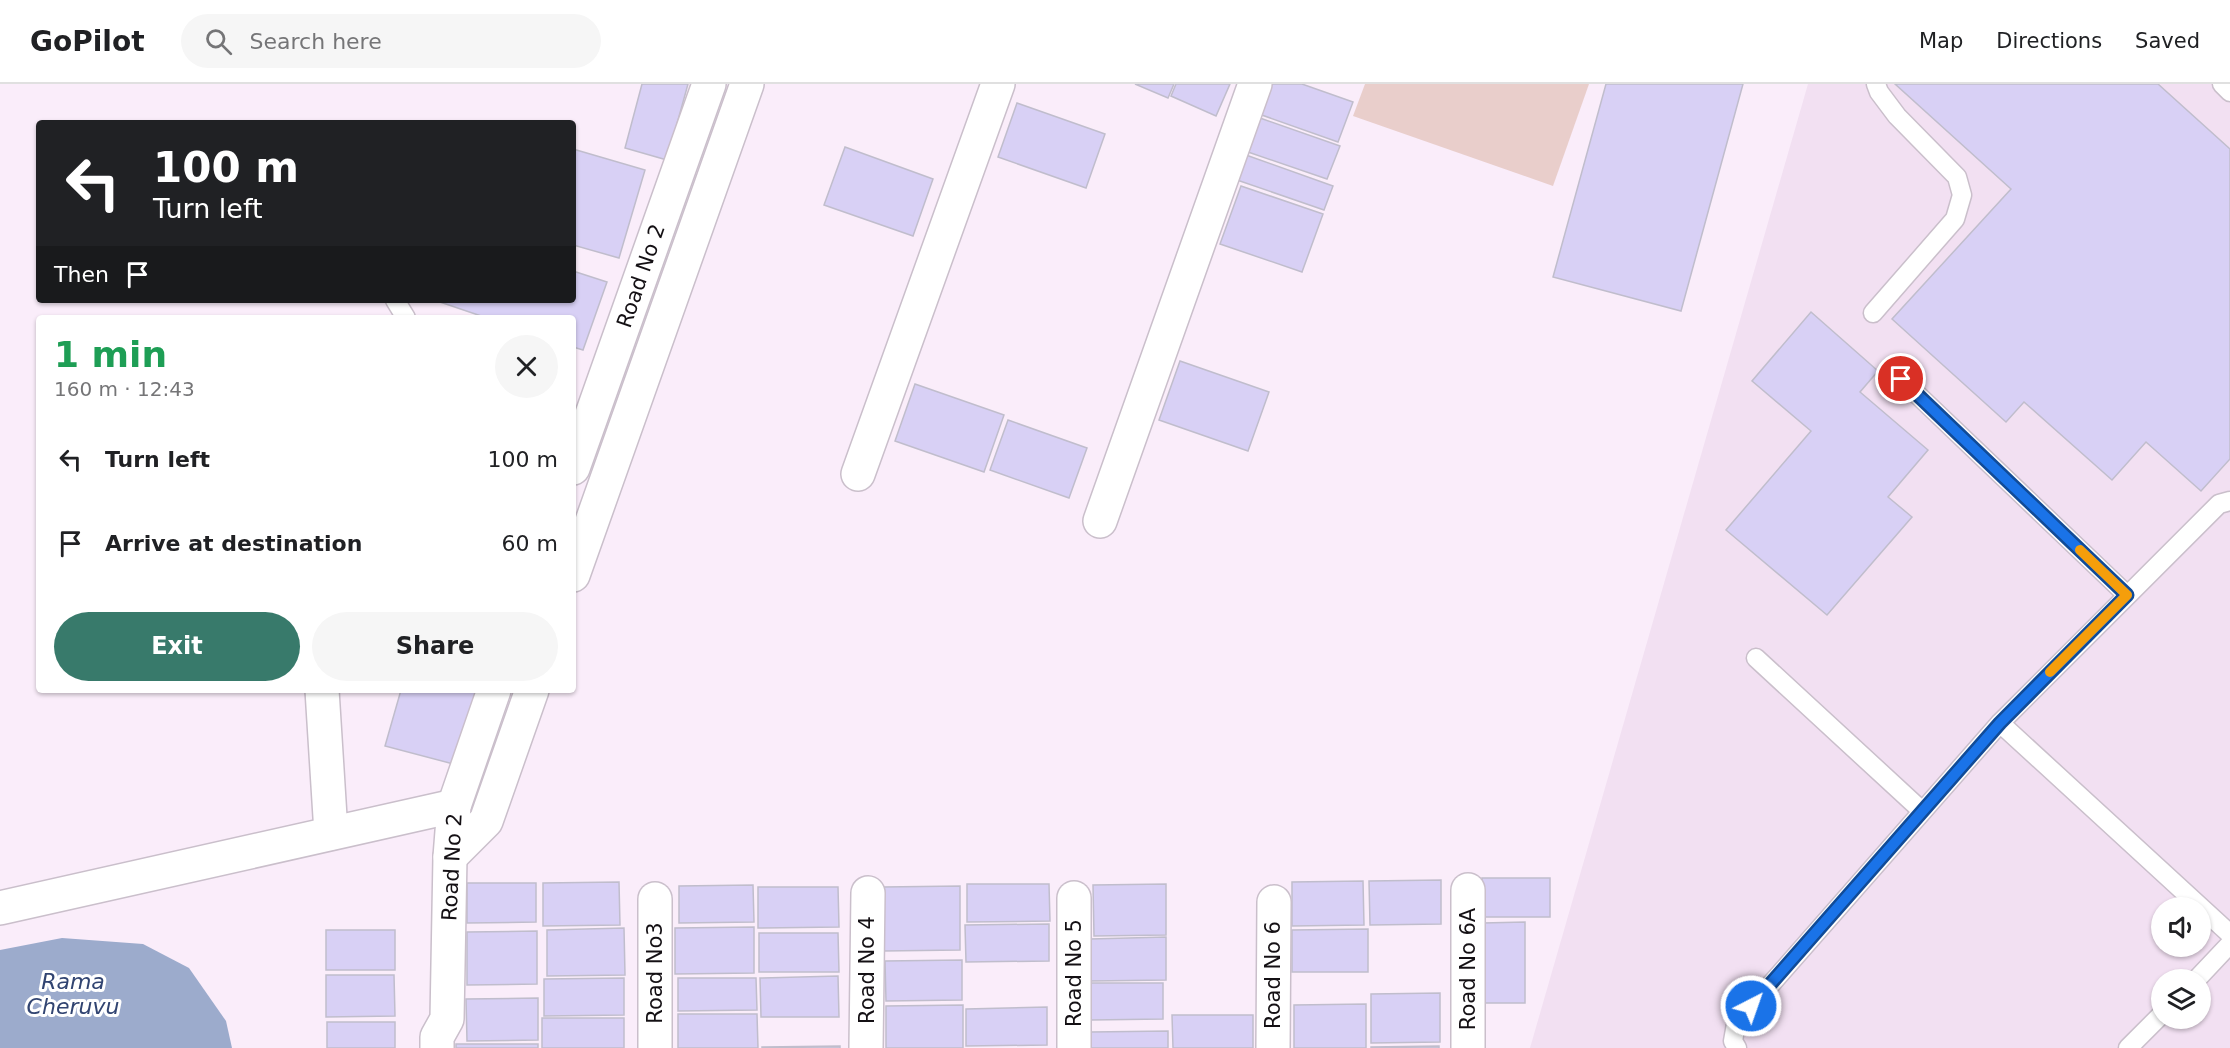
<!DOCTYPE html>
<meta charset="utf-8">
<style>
body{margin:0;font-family:"DejaVu Sans",sans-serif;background:#f6f6f6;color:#202124;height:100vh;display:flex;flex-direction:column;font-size:22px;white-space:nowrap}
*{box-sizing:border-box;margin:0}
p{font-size:20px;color:#757577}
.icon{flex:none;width:33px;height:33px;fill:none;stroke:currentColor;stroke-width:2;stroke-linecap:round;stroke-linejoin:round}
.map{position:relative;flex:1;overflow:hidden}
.sheet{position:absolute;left:36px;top:231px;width:540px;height:378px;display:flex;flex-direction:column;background:#fff;border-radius:6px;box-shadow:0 2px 4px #0004}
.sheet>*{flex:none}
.hud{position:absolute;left:36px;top:36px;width:540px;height:183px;border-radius:6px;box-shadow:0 2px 4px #0004;background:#202124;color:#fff;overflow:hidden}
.controls{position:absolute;left:2151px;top:813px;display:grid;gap:12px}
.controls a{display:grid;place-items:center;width:60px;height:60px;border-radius:50%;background:#fff;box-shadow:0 2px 4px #0004;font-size:30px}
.pin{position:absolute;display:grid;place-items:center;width:51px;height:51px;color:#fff;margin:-26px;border:3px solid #fff;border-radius:50%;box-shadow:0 2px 6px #0007}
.me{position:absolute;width:66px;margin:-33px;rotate:41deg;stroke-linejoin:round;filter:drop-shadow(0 0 4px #0008)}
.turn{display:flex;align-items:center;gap:21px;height:126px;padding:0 18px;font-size:27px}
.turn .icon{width:78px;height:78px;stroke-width:2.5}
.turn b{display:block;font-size:42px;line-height:51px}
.then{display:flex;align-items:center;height:57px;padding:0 18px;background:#0003;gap:12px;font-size:22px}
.round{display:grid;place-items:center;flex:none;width:63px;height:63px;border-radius:32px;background:#f6f6f6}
.overview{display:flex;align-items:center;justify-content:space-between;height:102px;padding:0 18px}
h1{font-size:36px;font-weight:600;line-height:45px;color:#1e9e55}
.cta{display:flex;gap:12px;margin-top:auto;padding:12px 18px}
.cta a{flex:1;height:69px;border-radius:36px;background:#387a6b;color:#fff;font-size:24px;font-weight:600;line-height:69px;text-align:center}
.cta a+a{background:#f6f6f6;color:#202124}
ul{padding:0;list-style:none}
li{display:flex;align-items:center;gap:18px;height:84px;padding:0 18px}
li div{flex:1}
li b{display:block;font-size:22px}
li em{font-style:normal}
header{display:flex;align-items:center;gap:36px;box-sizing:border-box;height:84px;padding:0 30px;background:#fff;border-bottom:2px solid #e0e0e0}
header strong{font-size:28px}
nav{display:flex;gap:33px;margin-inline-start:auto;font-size:21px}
.search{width:420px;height:54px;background:#f6f6f6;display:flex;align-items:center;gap:15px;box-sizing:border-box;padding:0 21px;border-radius:33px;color:#757577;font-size:22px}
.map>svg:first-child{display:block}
</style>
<header>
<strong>GoPilot</strong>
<div class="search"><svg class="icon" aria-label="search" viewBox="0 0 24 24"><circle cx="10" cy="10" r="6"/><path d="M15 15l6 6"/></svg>Search here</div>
<nav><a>Map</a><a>Directions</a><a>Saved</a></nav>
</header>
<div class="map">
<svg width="2230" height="964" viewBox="0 0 2230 964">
<rect width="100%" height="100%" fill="#faedfa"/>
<path fill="#f2e0f2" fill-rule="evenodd" d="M 1808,0 L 2230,0 L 2230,964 L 1530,964 ZM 2162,824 L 2200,824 L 2200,862 L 2162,862 ZM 2162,896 L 2200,896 L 2200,934 L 2162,934 Z"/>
<polygon fill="#e9cecb" points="1365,0 1589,0 1553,102 1353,32"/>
<polygon fill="#9cabcc" points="62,854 143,860 189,884 226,937 232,964 0,964 0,866"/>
<g fill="#d8d0f5" stroke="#c0bdcc" stroke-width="1.5">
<polygon points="642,0 688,0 667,76 625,64"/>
<polygon points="1135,0 1174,0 1168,14"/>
<polygon points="1176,0 1230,0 1216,32 1171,12"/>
<polygon points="1267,0 1302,0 1353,18 1338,58 1256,29"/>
<polygon points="1606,0 1743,0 1681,227 1553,193"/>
<polygon points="1895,0 2158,0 2230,65 2230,375 2201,407 2146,358 2112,396 2024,318 2006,338 1892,235 2011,105"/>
<polygon points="1017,19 1105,50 1086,104 998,73"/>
<polygon points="1260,34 1340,62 1327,95 1248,68"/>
<polygon points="845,63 933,95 913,152 824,121"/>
<polygon points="573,65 645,86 619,174 573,161"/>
<polygon points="1246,71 1333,102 1324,126 1237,96"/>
<polygon points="1241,102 1323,130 1302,188 1220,160"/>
<polygon points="573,187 607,198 583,266 573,263 573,234 487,234 434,216 573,216"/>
<polygon points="1811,228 1878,287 1860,308 1928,366 1888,413 1912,433 1827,531 1726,446 1811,347 1752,297"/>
<polygon points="1180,277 1269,308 1248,367 1159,336"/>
<polygon points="915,300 1004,331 984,388 895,357"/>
<polygon points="1008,336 1087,364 1069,414 990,386"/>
<polygon points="401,606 483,606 461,682 385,662"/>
<rect x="1482" y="794" width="68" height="39"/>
<polygon points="1441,796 1441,840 1370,841 1369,797"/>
<polygon points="1363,797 1364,841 1292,842 1292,798"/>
<polygon points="619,798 620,841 543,842 543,799"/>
<polygon points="467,799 536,799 536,838 467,839"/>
<polygon points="967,800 1049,800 1050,837 967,838"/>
<polygon points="1166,800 1166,851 1094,852 1093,801"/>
<polygon points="753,801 754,838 679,839 679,802"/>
<polygon points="960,802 960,866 883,867 883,803"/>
<polygon points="758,803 838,803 839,843 758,844"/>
<polygon points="1525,838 1525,919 1483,919 1483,839"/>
<polygon points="1049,840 1049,877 966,878 965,841"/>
<polygon points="754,843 754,889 675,890 675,844"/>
<polygon points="624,844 625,891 547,892 547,846"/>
<polygon points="1368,845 1368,888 1292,888 1292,846"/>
<rect x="326" y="846" width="69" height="40"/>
<polygon points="537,847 537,900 467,901 467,848"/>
<polygon points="759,849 838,849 839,888 759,888"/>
<polygon points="1166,853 1166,896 1091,897 1090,855"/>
<polygon points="962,876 962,916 886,917 885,877"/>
<polygon points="326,891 394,891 395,932 326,933"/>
<polygon points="838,892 839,933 761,933 760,894"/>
<polygon points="624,894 624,931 544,932 544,895"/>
<polygon points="678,894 756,894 757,926 678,927"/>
<polygon points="1091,899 1163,899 1163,935 1091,936"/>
<polygon points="1440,909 1440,958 1371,959 1371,910"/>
<polygon points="538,914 538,956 467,957 466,915"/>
<polygon points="1366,920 1366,964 1294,964 1294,921"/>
<polygon points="963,921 963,964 886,964 886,922"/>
<polygon points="1047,923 1047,961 966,962 966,925"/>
<polygon points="678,930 757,930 758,964 678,964"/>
<polygon points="1172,931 1253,931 1253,964 1173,964"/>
<rect x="542" y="934" width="82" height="30"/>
<rect x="327" y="938" width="68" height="26"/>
<polygon points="1168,947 1168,964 1091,964 1091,948"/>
<rect x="456" y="960" width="82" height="4"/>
<polygon points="840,962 840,964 762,964 762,963"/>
<polygon points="1439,962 1439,964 1371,964 1371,963"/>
</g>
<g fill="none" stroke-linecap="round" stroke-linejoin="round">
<g stroke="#cabfcb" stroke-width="21">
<g id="lane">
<polyline points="2222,0 2230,8"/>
<polyline points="395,216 406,234"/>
<polyline points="1873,229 1955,135 1962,111 1957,93 1897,32 1879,8 1876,0"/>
<polyline points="1901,295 2127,511"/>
<polyline points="1756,574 1922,727"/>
<polyline points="2000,639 2230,850"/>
<polyline points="2196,896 2230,860"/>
<polyline points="1737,964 1733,957 1736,940 2000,639 2219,420 2230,417"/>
<polyline points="2128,964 2162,930"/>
</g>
</g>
<g stroke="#cabfcb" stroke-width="36">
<g id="street">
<polyline points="573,384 709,0"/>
<polyline points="858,390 998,0"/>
<polyline points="1100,437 1255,0"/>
<polyline points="573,491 747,0"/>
<polyline points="322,606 331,749"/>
<polyline points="450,773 486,737 532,606"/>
<polyline points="1074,814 1074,964"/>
<polyline points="655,815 655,964"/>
<polyline points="0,824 454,722"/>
<polyline points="437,964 437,953 447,935 450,773 454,722 494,606"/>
<polyline points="866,964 868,809"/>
<polyline points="1273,964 1274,818"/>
<polyline points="1468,964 1468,806"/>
</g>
</g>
<use href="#lane" stroke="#fff" stroke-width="18"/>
<use href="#street" stroke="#fff" stroke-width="33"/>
</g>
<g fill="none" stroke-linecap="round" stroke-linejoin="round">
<g stroke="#114b97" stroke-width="15">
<polyline id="route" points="1751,922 2000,639 2127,511 1901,295"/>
</g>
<use href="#route" stroke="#1a73e8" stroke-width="10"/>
<polyline stroke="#f59e0b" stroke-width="10" points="2050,588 2127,511 2080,466"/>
</g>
<g text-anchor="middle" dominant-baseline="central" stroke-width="6" stroke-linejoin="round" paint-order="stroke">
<g font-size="21" fill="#141014" stroke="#fff">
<text transform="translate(641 192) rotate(-71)">Road No 2</text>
<text transform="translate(452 783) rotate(-87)">Road No 2</text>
<text transform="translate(1468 885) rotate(-90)">Road No 6A</text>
<text transform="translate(867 886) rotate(-90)">Road No 4</text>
<text transform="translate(655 889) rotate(-90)">Road No3</text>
<text transform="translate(1074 889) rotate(-90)">Road No 5</text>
<text transform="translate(1273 891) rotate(-90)">Road No 6</text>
</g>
<g font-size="22" font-style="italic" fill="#314471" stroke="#fff">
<text x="73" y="897">Rama<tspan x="73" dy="25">Cheruvu</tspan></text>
</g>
</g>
</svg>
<div class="controls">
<a><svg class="icon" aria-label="sound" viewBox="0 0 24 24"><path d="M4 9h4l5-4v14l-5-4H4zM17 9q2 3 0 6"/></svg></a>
<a><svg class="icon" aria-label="layers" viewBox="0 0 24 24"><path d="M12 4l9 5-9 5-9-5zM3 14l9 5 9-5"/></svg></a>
</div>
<div class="pin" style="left:1901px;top:295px;background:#d93025"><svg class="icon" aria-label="arrive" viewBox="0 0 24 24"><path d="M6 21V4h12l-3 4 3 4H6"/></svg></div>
<svg class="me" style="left:1751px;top:922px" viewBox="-20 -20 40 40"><circle r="17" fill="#1a73e8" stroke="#fff" stroke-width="3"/><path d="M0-11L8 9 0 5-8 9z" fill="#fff"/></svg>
<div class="hud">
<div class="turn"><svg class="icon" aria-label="left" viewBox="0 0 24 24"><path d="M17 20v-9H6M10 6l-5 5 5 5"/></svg><div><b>100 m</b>Turn left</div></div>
<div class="then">Then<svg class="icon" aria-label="arrive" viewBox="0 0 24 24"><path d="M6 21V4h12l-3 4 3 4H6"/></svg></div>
</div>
<section class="sheet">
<div class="overview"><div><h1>1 min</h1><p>160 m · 12:43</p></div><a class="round"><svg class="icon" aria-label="close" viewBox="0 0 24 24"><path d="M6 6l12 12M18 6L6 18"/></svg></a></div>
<ul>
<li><svg class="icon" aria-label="left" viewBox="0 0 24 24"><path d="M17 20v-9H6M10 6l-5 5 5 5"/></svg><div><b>Turn left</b></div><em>100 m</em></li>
<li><svg class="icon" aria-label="arrive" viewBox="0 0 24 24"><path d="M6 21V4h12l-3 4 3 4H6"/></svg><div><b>Arrive at destination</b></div><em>60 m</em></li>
</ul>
<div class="cta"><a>Exit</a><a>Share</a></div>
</section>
</div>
